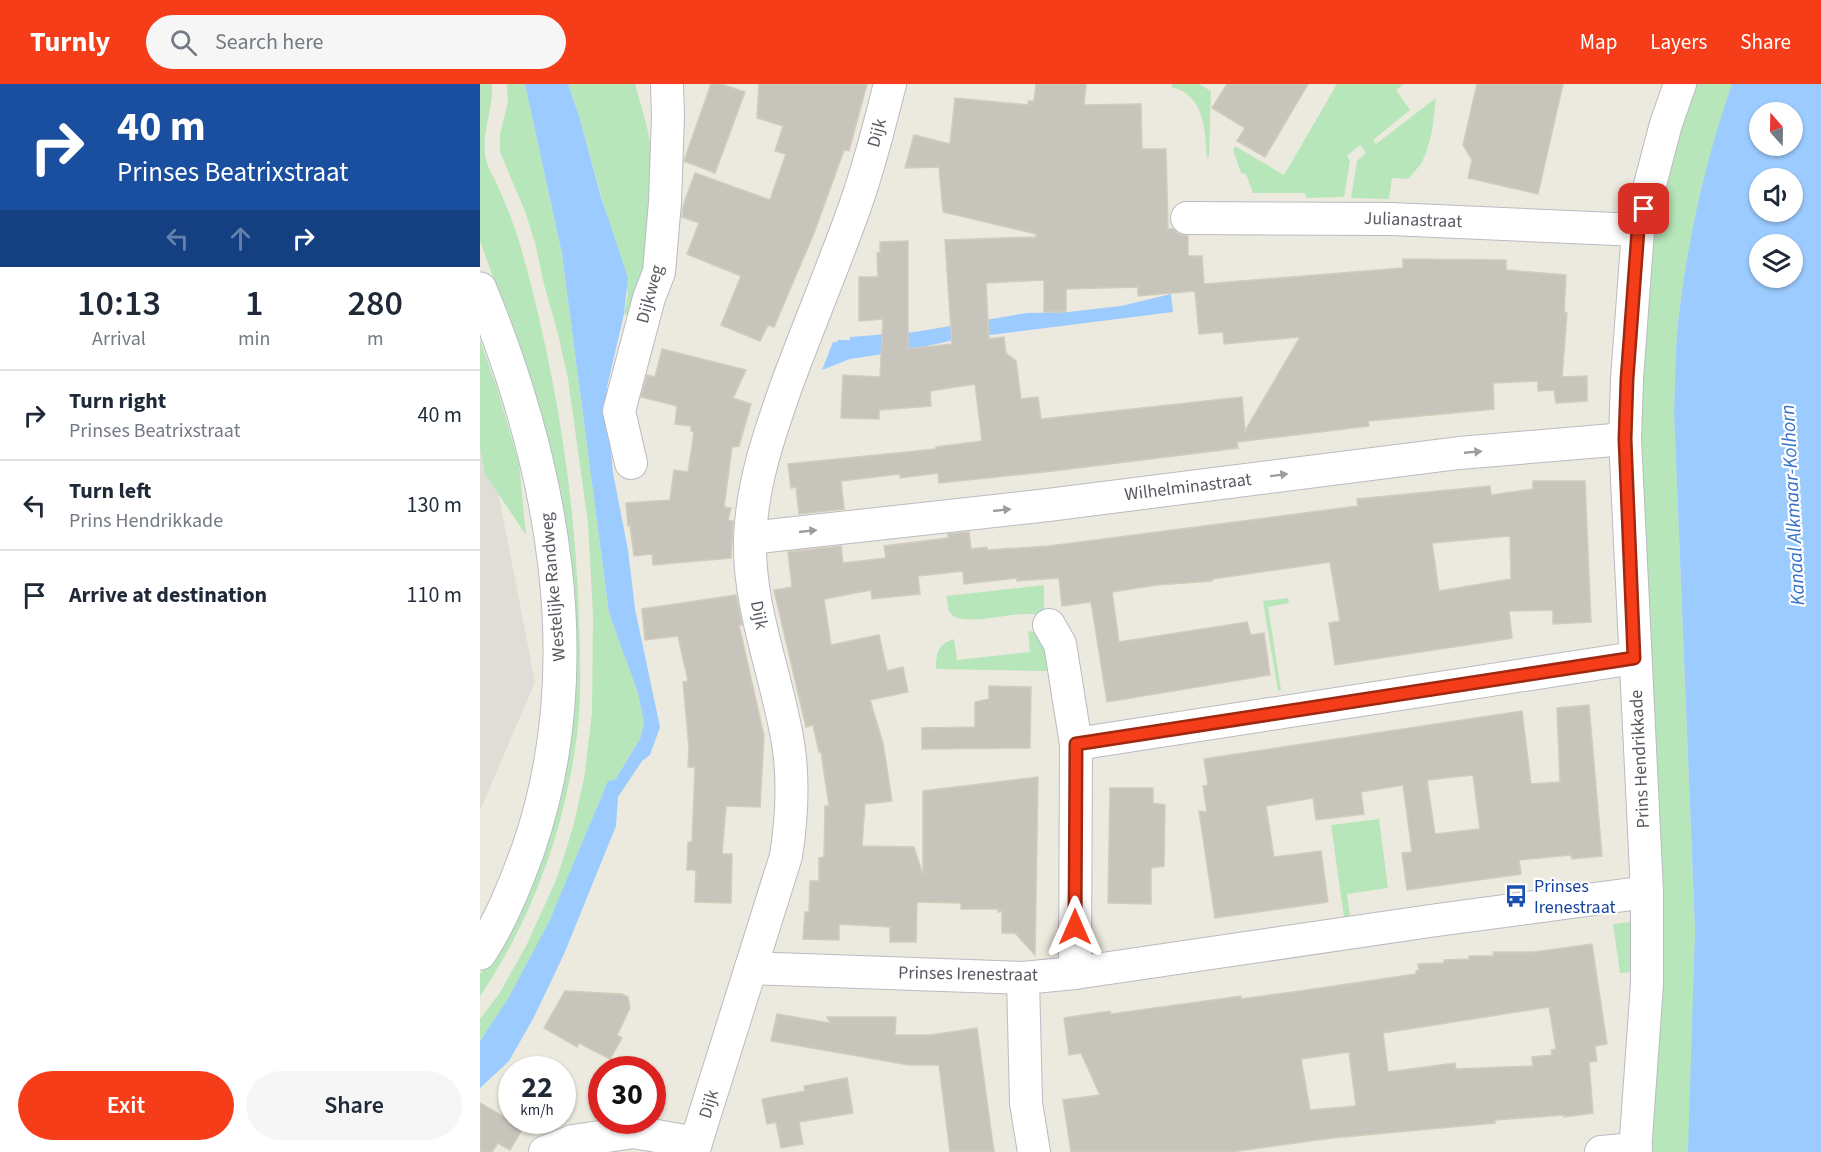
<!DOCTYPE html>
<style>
body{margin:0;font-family:"Source Sans 3",sans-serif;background:#f6f6f7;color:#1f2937;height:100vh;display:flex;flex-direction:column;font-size:22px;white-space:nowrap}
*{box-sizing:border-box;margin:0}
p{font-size:20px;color:#747a83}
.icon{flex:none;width:33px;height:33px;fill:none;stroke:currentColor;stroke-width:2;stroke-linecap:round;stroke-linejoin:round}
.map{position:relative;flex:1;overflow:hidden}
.drawer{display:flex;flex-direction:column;background:#fff;width:480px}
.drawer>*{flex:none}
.top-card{background:#1a4fa0;color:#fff;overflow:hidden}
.needle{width:39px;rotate:340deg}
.tools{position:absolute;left:1269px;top:18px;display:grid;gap:12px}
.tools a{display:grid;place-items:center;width:54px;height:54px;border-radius:50%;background:#fff;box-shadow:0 2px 4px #0004;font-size:30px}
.speed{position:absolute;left:18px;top:972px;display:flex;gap:12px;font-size:30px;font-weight:700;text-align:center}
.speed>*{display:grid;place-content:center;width:78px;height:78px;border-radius:50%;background:#fff;box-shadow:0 2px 4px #0004;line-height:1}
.speed small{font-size:15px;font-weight:400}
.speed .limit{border:9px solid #d22;background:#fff;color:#111}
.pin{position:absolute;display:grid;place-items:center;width:51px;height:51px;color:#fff;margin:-26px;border-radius:12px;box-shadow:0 3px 9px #0006}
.me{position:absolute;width:66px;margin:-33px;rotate:0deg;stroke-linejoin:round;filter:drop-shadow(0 0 4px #0008)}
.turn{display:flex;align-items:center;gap:21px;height:126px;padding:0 18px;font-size:27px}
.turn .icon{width:78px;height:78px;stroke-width:2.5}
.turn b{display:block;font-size:42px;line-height:51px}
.lanes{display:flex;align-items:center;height:57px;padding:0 18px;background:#0003;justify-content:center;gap:30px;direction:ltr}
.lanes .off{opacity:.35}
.eta{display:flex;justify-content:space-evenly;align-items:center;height:102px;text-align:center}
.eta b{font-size:36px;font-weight:600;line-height:42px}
.action{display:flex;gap:12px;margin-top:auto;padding:12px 18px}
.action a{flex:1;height:69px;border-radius:36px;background:#f53d1a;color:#fff;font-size:24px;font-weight:600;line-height:69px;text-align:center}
.action a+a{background:#f6f6f7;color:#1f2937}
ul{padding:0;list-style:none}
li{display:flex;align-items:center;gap:18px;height:90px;padding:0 18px;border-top:2px solid #e0e1e3}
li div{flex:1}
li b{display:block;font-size:22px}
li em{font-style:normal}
header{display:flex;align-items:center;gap:36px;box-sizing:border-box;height:84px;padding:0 30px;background:#f53d1a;color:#fff}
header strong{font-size:28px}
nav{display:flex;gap:33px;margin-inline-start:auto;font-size:21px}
.search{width:420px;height:54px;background:#f6f6f7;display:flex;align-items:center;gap:15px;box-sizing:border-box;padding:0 21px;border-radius:33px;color:#747a83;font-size:22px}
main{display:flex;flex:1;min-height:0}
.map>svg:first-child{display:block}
</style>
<header>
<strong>Turnly</strong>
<div class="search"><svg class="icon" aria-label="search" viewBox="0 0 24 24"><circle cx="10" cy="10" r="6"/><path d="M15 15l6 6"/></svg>Search here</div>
<nav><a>Map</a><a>Layers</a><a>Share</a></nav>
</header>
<main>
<section class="drawer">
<div class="top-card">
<div class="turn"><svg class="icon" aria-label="right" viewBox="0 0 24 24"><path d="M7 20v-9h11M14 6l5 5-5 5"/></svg><div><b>40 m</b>Prinses Beatrixstraat</div></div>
<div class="lanes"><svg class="icon off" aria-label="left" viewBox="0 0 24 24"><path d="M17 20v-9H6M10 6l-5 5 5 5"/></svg><svg class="icon off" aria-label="ahead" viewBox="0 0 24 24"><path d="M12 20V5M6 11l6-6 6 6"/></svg><svg class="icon" aria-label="right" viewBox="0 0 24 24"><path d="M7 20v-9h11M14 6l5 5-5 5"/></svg></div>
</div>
<div class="eta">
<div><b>10:13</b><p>Arrival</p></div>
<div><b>1</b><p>min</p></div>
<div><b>280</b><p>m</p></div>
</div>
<ul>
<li><svg class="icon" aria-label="right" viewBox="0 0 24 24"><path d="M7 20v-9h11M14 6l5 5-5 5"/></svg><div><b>Turn right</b><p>Prinses Beatrixstraat</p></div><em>40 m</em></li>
<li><svg class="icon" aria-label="left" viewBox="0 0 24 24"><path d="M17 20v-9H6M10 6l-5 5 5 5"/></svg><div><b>Turn left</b><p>Prins Hendrikkade</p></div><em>130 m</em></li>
<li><svg class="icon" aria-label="arrive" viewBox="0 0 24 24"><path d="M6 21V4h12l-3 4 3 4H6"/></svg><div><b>Arrive at destination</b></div><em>110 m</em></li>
</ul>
<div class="action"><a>Exit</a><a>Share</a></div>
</section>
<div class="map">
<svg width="1341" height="1068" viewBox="0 0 1341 1068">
<rect width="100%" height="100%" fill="#eceade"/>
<polygon fill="#dfddd6" points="0,315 55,598 0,727"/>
<g fill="#b7e6bb">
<path d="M 0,0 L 12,0 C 14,26 0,50 6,75 C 8,85 15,95 19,105 C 28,125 36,146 42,167 C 75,286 95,409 99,533 C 100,572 102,613 97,651 C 85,744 53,834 0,912 L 0,890 L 5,884 L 77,714 L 90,656 L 93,574 L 37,260 L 0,157 Z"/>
<path d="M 27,0 L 45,0 L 82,170 L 129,529 L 158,609 L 164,639 L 160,655 L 135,696 L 128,698 C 90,784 59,882 0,956 L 0,935 L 19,910 L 46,862 L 77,794 L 93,743 L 104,695 L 112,629 L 113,531 L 108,439 L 88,295 L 78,250 L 64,200 L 55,159 L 46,130 L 20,68 L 20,50 L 28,18 Z"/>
<path d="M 88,0 L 155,0 C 160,19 167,39 170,58 C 179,118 166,175 155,233 L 144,230 L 148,209 L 100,35 Z"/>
<path d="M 692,0 L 719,0 L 731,7 L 729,73 L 727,74 C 725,46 725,11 691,3 Z"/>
<polygon points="857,0 924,0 916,6 930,26 893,56 896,60 956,14 952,48 946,69 941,80 928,95 912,94 909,115 871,114 877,77 886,69 880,61 867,72 870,77 864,113 827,114 825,109 773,109 766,90 761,89 753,66 755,62 804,91"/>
<path d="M 1214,0 L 1252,0 C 1225,81 1205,164 1197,250 C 1195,276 1195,302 1194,328 L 1215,846 L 1210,1038 L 1208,1068 L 1169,1068 L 1157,368 L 1166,199 L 1175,143 L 1185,99 Z"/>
<polygon points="0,256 17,304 39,379 46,451 5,390 0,364"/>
<path d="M 564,501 L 564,532 C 536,524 496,543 473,532 L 469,527 L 466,512 Z"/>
<polygon points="808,514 809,519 788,523 801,606 798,607 783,517"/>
<path d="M 548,547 L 559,549 L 574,585 L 565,587 L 456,585 C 456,569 458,560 474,555 L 477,576 L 550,568 Z"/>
<polygon points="899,735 908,804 867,810 870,832 864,833 851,741"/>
<polygon points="1151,838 1152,888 1140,889 1133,840"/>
</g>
<g fill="#9bcbff" fill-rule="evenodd">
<polygon points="45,0 88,0 100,35 121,113 148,194 144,230 127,303 126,317 133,389 148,466 155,525 180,643 170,671 162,677 138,713 136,742 84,870 54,933 29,977 0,1004 0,957 28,915 69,838 128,697 135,696 160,655 164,639 158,609 129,529 82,170"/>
<path d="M 1252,0 L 1341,0 L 1341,1068 L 1208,1068 L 1215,846 L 1194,328 C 1195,302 1195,276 1197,250 C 1205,165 1224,81 1252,0 ZM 1280,28 L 1312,28 L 1312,62 L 1280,62 ZM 1280,94 L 1312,94 L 1312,128 L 1280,128 ZM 1312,160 L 1312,194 L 1280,194 L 1280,160 Z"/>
<polygon points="691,210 693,228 478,255 429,266 370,275 342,286 353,258 357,258 358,256 370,256 370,253 435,248 547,229 588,228 641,222"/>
</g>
<g fill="#c7c4bb" stroke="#d1ccbc" stroke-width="1.5" fill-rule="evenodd">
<polygon points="231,0 241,0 265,8 235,89 204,77"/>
<polygon points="279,0 387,0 369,67 364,66 334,149 294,243 288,241 280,257 241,241 261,192 207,170 219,139 202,133 203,122 215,89 290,116 306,70 295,67 303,42 277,34"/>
<path d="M 556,0 L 606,0 L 604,21 L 661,20 L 662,65 L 686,65 L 688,145 L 694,145 L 698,150 L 708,152 L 708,172 L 722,172 L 724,200 L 923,184 L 923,175 L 1026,176 L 1026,186 L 1086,191 L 1084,228 L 1087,229 L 1082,293 L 1107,292 L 1107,317 L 1076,319 L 1074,306 L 1058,307 L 1058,297 L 1013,299 L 1014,325 L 888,337 L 889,342 L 757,358 L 758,364 L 573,387 L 459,399 L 458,389 L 420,394 L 420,390 L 361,397 L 364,425 L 319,430 L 316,403 L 311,404 L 308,380 L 456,365 L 456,363 L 502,357 L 495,300 L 450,307 L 451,322 L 399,326 L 399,335 L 361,334 L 363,291 L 400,293 L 403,235 L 379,237 L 379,193 L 398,193 L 397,169 L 400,169 L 400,158 L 428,157 L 428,265 L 472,260 L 465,156 L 556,153 L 556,150 L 463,128 L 459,83 L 425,84 L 434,51 L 470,60 L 475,14 L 549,21 L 548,17 L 554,17 ZM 564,196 L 564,228 L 586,228 L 586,205 L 658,203 L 658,212 L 715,207 L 719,250 L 743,248 L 744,260 L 820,253 L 765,347 L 762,313 L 561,335 L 558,313 L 541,315 L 536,277 L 526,269 L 524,253 L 509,255 L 506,199 Z"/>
<polygon points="747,0 828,0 785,73 757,57 765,44 732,24"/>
<polygon points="997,0 1083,0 1058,110 988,94 992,76 983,61"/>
<polygon points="182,265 266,286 253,314 271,320 259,362 252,363 244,423 251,424 248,436 253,437 251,474 173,481 172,470 154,472 150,441 148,442 146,419 190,416 194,386 208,388 214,348 211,347 211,342 195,340 197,322 161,313 167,291 175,293"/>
<path d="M 1053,397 L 1105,397 L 1111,538 L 1073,540 L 1073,526 L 1029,527 L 1032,554 L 855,581 L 849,539 L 860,537 L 850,478 L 732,495 L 732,497 L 677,501 L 632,508 L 639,558 L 767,538 L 771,551 L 784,549 L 790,591 L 627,618 L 611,518 L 582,522 L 579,494 L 537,497 L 537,494 L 484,500 L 483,487 L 438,492 L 440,510 L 392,515 L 391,506 L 344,515 L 351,561 L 399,551 L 407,587 L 423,583 L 428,608 L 390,616 L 403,659 L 412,717 L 385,720 L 382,762 L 434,763 L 443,791 L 443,707 L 558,693 L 555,871 L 535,849 L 522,849 L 522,827 L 518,828 L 518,825 L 481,825 L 481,819 L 437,818 L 436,858 L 410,858 L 410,843 L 359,840 L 359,856 L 323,855 L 325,828 L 329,828 L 330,797 L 339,797 L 339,774 L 344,773 L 345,722 L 349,722 L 341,668 L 339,668 L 333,641 L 326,643 L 294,506 L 312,503 L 308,468 L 361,462 L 363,479 L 406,474 L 404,462 L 468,454 L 468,450 L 489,448 L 491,465 L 507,463 L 507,466 L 569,462 L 878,422 L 877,415 L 1010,402 L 1011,411 L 1053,405 ZM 1030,452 L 1031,495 L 959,507 L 952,459 Z"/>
<polygon points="256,511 262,541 259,541 284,652 280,723 246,722 242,770 252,770 251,819 215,818 216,786 207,786 208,758 212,758 215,683 208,683 209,663 203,598 208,597 198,552 165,556 162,525"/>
<polygon points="509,602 551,603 550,664 442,665 442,644 495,643 495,618 509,615"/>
<path d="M 1109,621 L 1122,772 L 1092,775 L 1091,771 L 1039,776 L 1041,790 L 927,806 L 922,769 L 932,768 L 923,701 L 881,708 L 884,730 L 836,736 L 833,714 L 786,722 L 794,773 L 841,767 L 848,818 L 735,834 L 719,727 L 727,728 L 723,702 L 728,701 L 724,675 L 1042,627 L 1051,700 L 1080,698 L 1077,624 ZM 993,691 L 1000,745 L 955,750 L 947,696 Z"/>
<polygon points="630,704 673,704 673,719 685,721 684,782 671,784 671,820 628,819"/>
<path d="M 1112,860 L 1127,960 L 1115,962 L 1117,977 L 1109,978 L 1113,1029 L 1084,1033 L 1084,1031 L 1015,1036 L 1015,1039 L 852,1054 L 751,1068 L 591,1068 L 583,1016 L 620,1011 L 601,969 L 589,971 L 584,934 L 630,927 L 631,930 L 761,912 L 761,915 L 813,908 L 936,890 L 936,887 L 939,886 L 938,880 L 964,879 L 964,876 L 989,875 L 989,872 L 1014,872 L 1013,868 L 1054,868 ZM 1069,923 L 1076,965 L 1071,966 L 1072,971 L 1052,973 L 1053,982 L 976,985 L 975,979 L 908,988 L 903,949 ZM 869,968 L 876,1022 L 830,1026 L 821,975 Z"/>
<polygon points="85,907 142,910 148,913 150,924 137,951 142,954 130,975 99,959 97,963 64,944"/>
<polygon points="297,930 350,939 347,933 416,933 415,951 451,951 497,944 514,1068 470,1068 459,981 429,981 291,957"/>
<polygon points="367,994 373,1029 319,1038 323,1060 301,1064 296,1038 287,1040 282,1015 325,1007 324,1002"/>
<polygon points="0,1019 43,1044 30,1066 18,1059 12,1068 0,1068"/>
</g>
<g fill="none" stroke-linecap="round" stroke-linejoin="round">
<g stroke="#b9bbc2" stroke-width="34">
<g id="street">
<polyline points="707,134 911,135 1158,146"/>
<polyline points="151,379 139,327 169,214 179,188 185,118 188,32 187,0"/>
<polyline points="270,454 568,421 979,369 1145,355"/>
<polyline points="569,541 580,560 596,660 595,889"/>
<polyline points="596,660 1154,574"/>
<polyline points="271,884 543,894 595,889 957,836 1167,808"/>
<polyline points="543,894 546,1019 554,1068"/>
<polyline points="65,1068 93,1057 154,1048 216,1059"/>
<path d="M 213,1068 L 306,772 C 312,734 314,697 308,659 C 297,591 268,524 270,454 C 272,400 289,351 307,300 C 327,246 349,193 369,139 C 386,94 398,47 410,0"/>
<polyline points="1121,1068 1156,1065"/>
<polyline points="1155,1068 1167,900 1167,808 1145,355 1147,295 1158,146 1186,40 1200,0"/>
</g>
</g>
<g stroke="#b9bcc4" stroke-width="35">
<path id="secondary" d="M 0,205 C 72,380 112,582 48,766 C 35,801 21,837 0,869"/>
</g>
<use href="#street" stroke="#fff" stroke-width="32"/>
<use href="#secondary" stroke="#fff" stroke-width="33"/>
</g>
<defs><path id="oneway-solid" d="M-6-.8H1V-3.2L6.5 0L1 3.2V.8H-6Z" transform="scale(1.5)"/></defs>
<g fill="#9a9da0">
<use href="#oneway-solid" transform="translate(993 368) rotate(-5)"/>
<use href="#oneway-solid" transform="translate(799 391) rotate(-7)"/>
<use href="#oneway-solid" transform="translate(522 426) rotate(-6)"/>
<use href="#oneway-solid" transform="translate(328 447) rotate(-6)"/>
</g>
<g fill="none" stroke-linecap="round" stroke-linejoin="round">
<g stroke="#9f2811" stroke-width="15">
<polyline id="route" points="595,843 596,660 1154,574 1145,355 1147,295 1158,146 1164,125"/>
</g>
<use href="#route" stroke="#f53d1a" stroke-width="10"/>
</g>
<defs>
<g id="bus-bare" transform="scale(1.8)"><path d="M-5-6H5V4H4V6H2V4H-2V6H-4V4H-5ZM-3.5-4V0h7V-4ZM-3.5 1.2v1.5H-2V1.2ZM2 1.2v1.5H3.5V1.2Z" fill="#1a4fb4" stroke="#fff" stroke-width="2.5" paint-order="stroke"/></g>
</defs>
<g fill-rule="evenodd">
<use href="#bus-bare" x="1036" y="812"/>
</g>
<g text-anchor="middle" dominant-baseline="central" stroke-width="4.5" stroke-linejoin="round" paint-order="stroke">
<g font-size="18" fill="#575b61" stroke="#fff">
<text transform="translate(397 49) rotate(-75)">Dijk</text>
<text transform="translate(933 136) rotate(2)">Julianastraat</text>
<text transform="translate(170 210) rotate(-75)">Dijkweg</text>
<text transform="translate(708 403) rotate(-7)">Wilhelminastraat</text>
<text transform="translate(73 503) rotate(-95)">Westelijke Randweg</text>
<text transform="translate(279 531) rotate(79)">Dijk</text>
<text transform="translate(1160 675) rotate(-93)">Prins Hendrikkade</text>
<text transform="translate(488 890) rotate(1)">Prinses Irenestraat</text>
<text transform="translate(229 1020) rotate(-73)">Dijk</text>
</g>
<g font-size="18" fill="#164399" stroke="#fff" text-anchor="start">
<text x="1054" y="802">Prinses<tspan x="1054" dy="21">Irenestraat</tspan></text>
</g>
<g font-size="20" font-style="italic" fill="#3672ca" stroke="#fff">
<text transform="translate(1313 421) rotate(-93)">Kanaal Alkmaar-Kolhorn</text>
</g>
</g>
</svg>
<div class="tools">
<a><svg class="needle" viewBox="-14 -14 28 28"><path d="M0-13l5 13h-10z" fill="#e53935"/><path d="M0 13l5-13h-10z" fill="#747a83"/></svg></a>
<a><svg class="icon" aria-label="sound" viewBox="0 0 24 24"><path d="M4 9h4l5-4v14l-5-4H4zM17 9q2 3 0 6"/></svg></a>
<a><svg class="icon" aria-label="layers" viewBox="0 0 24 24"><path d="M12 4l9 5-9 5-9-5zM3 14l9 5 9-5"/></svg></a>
</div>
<div class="speed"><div>22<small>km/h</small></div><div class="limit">30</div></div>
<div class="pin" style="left:1164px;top:125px;background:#d93025"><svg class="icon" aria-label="arrive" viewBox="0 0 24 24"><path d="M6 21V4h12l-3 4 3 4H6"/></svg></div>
<svg class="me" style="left:595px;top:843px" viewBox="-20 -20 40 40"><path d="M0-17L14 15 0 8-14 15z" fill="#f53d1a" stroke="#fff" stroke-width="4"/></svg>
</div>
</main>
